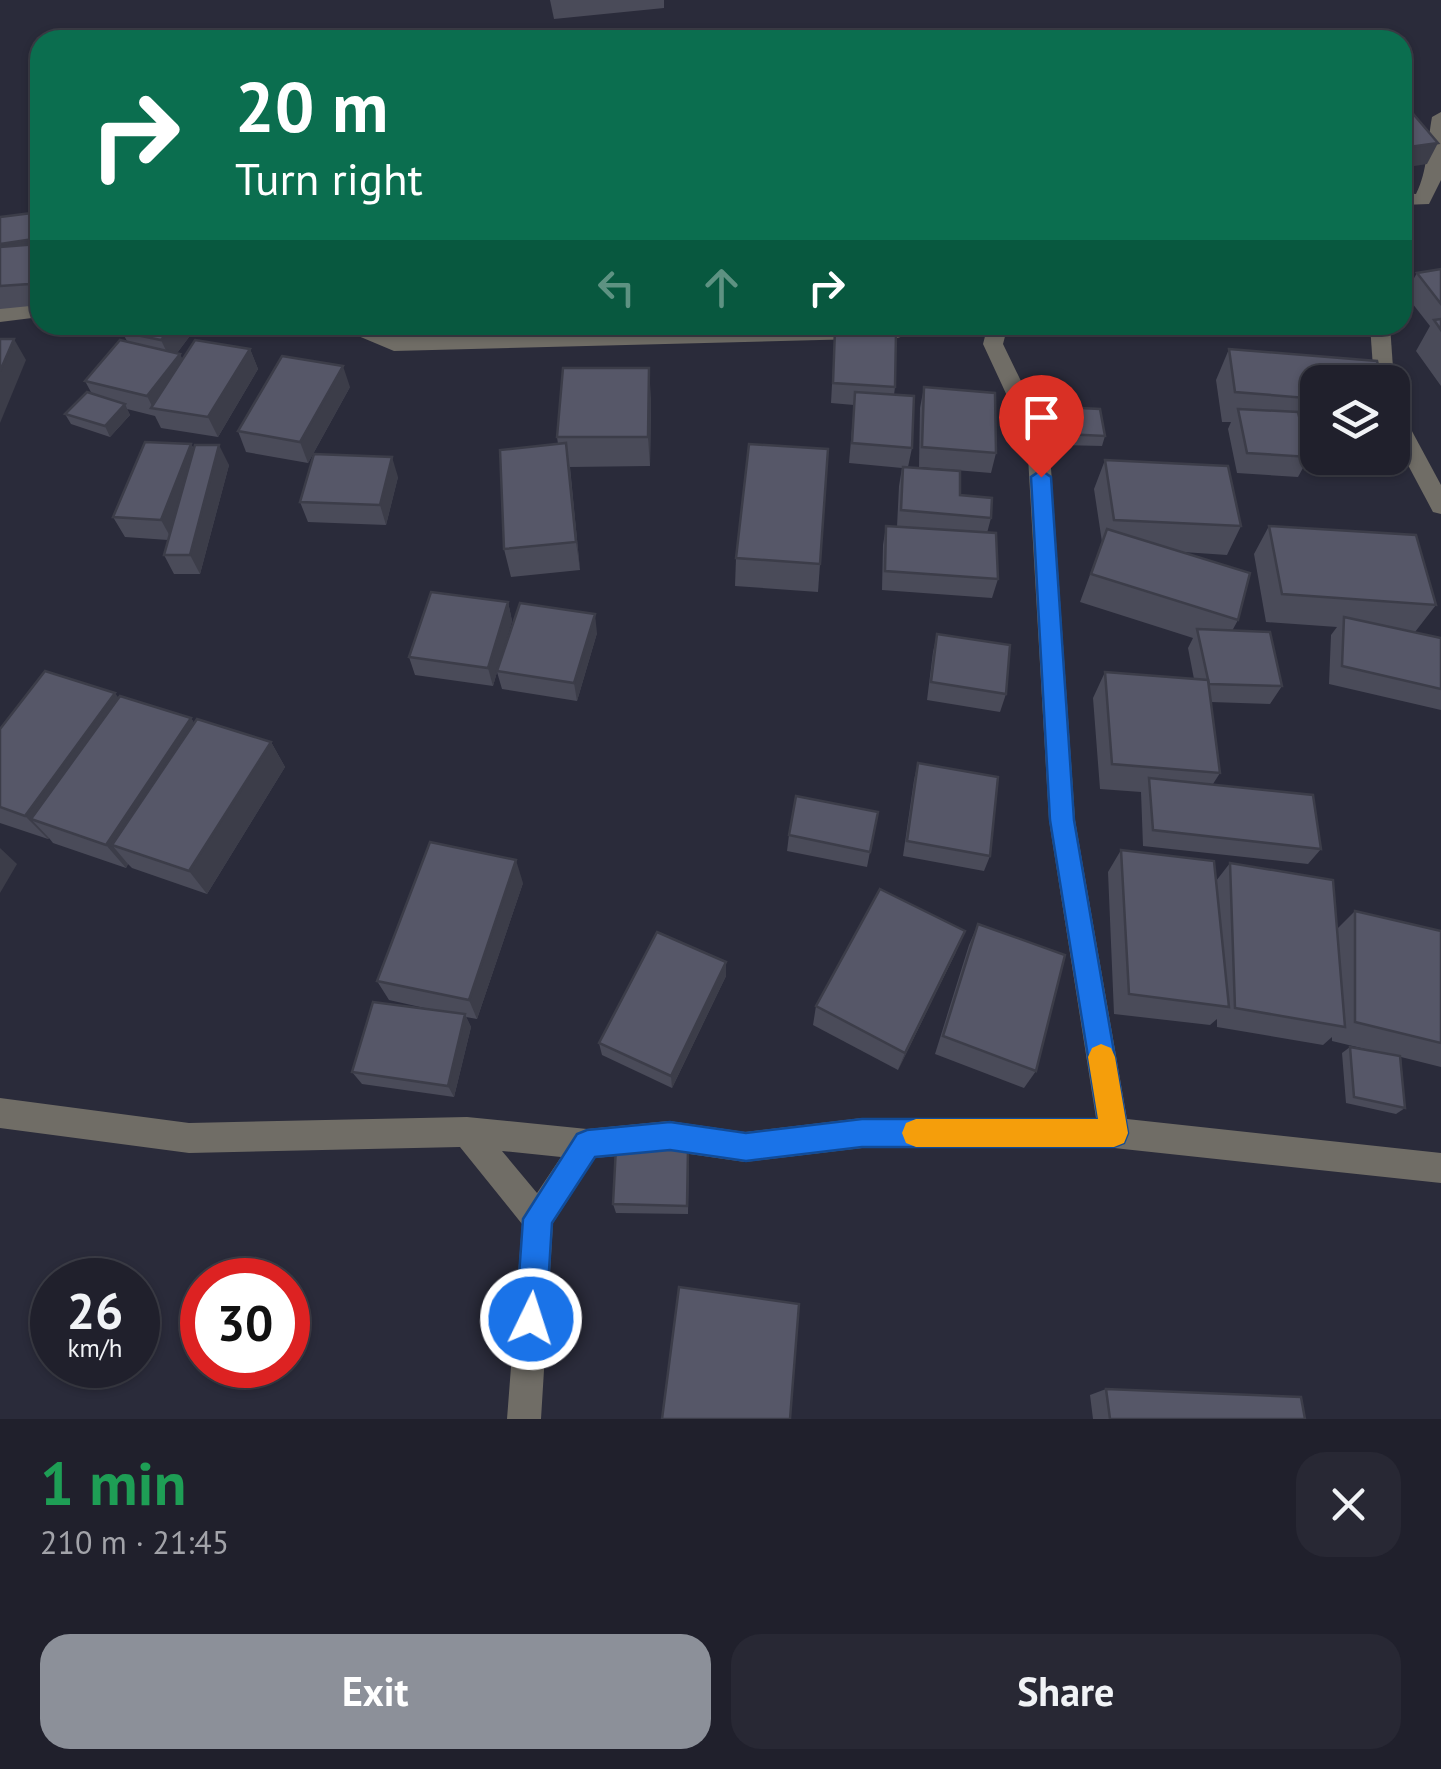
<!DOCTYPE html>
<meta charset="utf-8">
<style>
body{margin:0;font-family:"PT Sans",sans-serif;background:#282834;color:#f1f3f6;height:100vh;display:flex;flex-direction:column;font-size:38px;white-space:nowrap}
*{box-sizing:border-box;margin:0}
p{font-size:32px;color:#a2a3a9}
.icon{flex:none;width:55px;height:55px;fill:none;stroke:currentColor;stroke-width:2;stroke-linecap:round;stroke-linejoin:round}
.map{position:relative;height:1419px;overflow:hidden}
.drawer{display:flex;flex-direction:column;background:#20202c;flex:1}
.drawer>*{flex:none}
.hud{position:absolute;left:30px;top:30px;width:1382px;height:305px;border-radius:30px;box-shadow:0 2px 8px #0004,0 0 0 2px #3d3e48;background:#0b6e4f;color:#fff;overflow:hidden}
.controls{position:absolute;left:1300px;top:365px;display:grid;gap:20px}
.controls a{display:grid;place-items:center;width:110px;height:110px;border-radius:20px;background:#20202c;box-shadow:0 2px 8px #0004,0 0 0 2px #3d3e48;font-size:50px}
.speed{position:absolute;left:30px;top:1258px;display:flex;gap:20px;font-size:50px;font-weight:700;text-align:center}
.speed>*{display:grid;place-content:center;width:130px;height:130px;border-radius:50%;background:#20202c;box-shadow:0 2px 8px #0004,0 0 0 2px #3d3e48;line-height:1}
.speed small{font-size:25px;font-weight:400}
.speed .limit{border:15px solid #d22;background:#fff;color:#111}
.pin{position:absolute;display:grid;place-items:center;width:85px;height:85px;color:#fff;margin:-102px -42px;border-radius:50% 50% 50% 0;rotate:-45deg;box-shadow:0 0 10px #0007}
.pin .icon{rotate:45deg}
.me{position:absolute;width:110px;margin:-55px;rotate:4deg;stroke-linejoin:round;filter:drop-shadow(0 0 8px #0008)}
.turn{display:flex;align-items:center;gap:35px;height:210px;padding:0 40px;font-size:45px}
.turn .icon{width:130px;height:130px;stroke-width:2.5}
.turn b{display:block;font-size:70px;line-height:85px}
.lanes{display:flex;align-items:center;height:95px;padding:0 40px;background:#0003;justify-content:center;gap:50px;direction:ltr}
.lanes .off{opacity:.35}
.round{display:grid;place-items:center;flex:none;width:105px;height:105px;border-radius:30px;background:#282834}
.summary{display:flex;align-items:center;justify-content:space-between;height:170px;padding:0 40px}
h1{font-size:60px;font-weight:600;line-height:75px;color:#1e9e55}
.action{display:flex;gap:20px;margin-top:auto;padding:20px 40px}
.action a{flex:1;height:115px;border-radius:30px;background:#8c9099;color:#fff;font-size:40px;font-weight:600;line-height:115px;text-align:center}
.action a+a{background:#282834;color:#f1f3f6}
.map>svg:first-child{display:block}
</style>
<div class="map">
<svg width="1441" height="1419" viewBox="0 0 1441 1419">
<rect width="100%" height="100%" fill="#2a2b3a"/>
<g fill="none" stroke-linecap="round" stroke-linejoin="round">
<g fill="#706d66" fill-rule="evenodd">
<path d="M 1441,112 L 1441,180 L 1429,204 L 1402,205 L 1402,193 L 1416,194 C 1428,170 1427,144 1432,117 Z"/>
<polygon points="40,303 40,317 0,322 0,308"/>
<polygon points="341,325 369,325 396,337 912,325 904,336 897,338 394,351 344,330"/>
<path d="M 988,325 L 1008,325 L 1003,344 L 1049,439 L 1075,820 L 1127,1119 L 1441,1153 L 1441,1183 L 1114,1148 L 862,1148 L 745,1162 L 669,1151 L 595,1158 L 553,1223 L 541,1419 L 507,1419 L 522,1224 L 460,1147 L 189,1153 L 0,1128 L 0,1098 L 189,1123 L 467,1117 L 587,1129 L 669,1121 L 745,1132 L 862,1118 L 1096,1118 L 1049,820 L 1027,439 L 983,344 ZM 502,1151 L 561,1157 L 537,1193 Z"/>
<polygon points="1370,325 1390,325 1394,382 1392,385 1374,382"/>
<polygon points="1392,407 1400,409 1441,485 1441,514 1433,512 1392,435"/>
</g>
</g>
<g fill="#4a4b59">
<polygon points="550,0 664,0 664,8 554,19"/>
<polygon points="40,212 40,305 0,309 0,217"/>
<polygon points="1441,269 1441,386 1416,351 1430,326 1405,294 1417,273"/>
<polygon points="128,325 198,325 177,353 180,354 182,359 250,349 258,369 218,437 161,428 155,416 127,409 130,415 110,437 71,424 65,414 92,394 85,381 127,341 122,332"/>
<polygon points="489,325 516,325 490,328"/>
<polygon points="835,329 895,387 894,395 912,448 908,467 960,495 991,518 987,533 998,579 992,598 882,590 883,545 886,526 897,527 899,486 902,468 849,463 854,405 831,403"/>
<polygon points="1229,349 1318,382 1318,430 1302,428 1309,457 1298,477 1237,473 1228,429 1231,422 1222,422 1216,380"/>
<polygon points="350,387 308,463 246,452 238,431"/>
<polygon points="924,387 996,453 991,473 919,467 920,408"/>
<polygon points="651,398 650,466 570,467 580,570 511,577 504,549 558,444 557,437"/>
<polygon points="1060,407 1105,436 1102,446 1061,445 1057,418"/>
<polygon points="191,444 194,449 229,465 200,574 174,574 164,555 168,540 125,537 113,517"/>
<polygon points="1105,460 1241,526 1227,555 1183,552 1238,620 1232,631 1282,686 1270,704 1211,702 1220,773 1213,784 1321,849 1308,864 1143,846 1141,792 1100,789 1093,698 1105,672 1194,679 1188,648 1193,638 1080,602 1102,542 1094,489"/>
<polygon points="398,477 386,525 308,522 300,502"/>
<polygon points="1269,526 1436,605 1415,632 1441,638 1441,710 1329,684 1331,635 1337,627 1266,622 1254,554"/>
<polygon points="736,558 820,564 818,592 735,586"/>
<polygon points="508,602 512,621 500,663 597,633 577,701 502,689 497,672 493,686 415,675 409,657"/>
<polygon points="937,634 1006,694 1000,712 927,700 933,652"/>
<polygon points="118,698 191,718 194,723 271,742 285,767 207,894 132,868 128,864 126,868 53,843 49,838 48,839 0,823 0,729"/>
<polygon points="918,763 990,856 984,871 903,856 914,780"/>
<polygon points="878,812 867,867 787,851 789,835"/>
<polygon points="1121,850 1216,881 1230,863 1337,929 1355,911 1441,931 1441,1067 1401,1057 1405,1108 1396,1114 1346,1103 1342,1053 1350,1047 1386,1054 1332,1041 1332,1037 1323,1045 1217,1027 1217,1019 1210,1025 1114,1014 1108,872"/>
<polygon points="523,883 477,1019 466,1017 471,1027 454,1097 362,1084 352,1072 438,1011 389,1000 377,981"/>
<polygon points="978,924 1036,1071 1024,1088 935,1054 969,945"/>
<polygon points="956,952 898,1070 813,1025 816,1006"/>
<polygon points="726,962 726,976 672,1088 602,1055 599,1043"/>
<polygon points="689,1159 688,1214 616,1213 613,1204"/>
<polygon points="1106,1389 1305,1419 1093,1419 1090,1395"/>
</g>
<g fill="#3c3d49">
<polygon points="1438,143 1427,164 1402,168 1402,148"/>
<polygon points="40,238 40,304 29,284 0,266 0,244"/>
<polygon points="173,325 198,325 171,361 161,340"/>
<polygon points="14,339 26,360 0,423 0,371"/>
<polygon points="250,349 258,369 218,437 208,417"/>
<polygon points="180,354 189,374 153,408 147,396"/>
<polygon points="343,366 350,387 308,463 300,442"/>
<polygon points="649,368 651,398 650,466 648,437"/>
<polygon points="125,404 130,415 110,437 105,426"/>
<polygon points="566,443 570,473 580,570 576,542"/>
<polygon points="191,444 201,464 172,540 161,520"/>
<polygon points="219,445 229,465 200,574 190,555"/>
<polygon points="392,457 398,477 386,525 380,505"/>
<polygon points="508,602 512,621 493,686 488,668"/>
<polygon points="595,614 597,633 577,701 574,683"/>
<polygon points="115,693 134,719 31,819 49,838 48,839 25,816"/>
<polygon points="191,718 208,744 112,845 128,864 126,868 106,845"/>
<polygon points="271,742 285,767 207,894 189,871"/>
<polygon points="0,848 17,864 0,893"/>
<polygon points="516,860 523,883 477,1019 469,1000"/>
<polygon points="965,931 956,952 898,1070 905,1053"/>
<polygon points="726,962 726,976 672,1088 671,1076"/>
<polygon points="465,1014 471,1027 454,1097 448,1086"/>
</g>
<g fill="#565768" stroke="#3c3d49" stroke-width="2.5">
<polygon points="1409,109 1438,143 1402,148 1402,110"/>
<polygon points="40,212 40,238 0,244 0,217"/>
<polygon points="38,244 29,284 0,286 0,247"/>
<polygon points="1441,269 1441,304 1417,273"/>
<polygon points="1441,319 1441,330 1434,320"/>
<polygon points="128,325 173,325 161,340 122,332"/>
<polygon points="835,329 896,333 895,387 833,383"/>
<polygon points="0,339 14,339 0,371"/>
<polygon points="120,340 180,354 147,396 85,381"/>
<polygon points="195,340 250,349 208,417 151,408"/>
<polygon points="1229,349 1377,361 1382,382 1318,382 1318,399 1235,392"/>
<polygon points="282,356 343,366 300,442 238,431"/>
<polygon points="563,368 649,368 648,437 557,437"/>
<polygon points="924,387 995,393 996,453 922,447"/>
<polygon points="87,392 125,404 105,426 65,414"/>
<polygon points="855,392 914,396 912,448 852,443"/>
<polygon points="1060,407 1100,409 1105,436 1064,434"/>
<polygon points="1238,409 1298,412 1309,457 1247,453"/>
<polygon points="145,442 191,444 161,520 113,517"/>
<polygon points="566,443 576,542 504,549 500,450"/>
<polygon points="749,444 828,449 820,564 736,558"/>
<polygon points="195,445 219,445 190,555 164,555"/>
<polygon points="314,454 392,457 380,505 300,502"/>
<polygon points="1105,460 1228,466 1241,526 1114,520"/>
<polygon points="903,467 960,471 960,495 992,498 991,518 901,510"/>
<polygon points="886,526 996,533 998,579 885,571"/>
<polygon points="1269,526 1416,535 1436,605 1282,594"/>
<polygon points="1107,529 1250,573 1238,620 1091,574"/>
<polygon points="431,592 508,602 488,668 409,657"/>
<polygon points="520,603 595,614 574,683 497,671"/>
<polygon points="1344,617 1441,638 1441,689 1342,666"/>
<polygon points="1197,629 1270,632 1282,686 1209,684"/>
<polygon points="937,634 1010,645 1006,694 931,682"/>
<polygon points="45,671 115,693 25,816 0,807 0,729"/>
<polygon points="1105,672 1208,680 1220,773 1112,764"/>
<polygon points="120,696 191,718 106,845 31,819"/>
<polygon points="197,719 271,742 189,871 112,845"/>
<polygon points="918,763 998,777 990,856 907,841"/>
<polygon points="1149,778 1313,795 1321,849 1153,830"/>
<polygon points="796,796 878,812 870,852 789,835"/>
<polygon points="430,842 516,860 469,1000 377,981"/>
<polygon points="1121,850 1214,861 1229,1007 1129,994"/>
<polygon points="1230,863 1333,880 1345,1027 1235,1008"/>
<polygon points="880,889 965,931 905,1053 816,1006"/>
<polygon points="1355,911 1441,931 1441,1043 1355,1022"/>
<polygon points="978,924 1065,955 1036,1071 943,1036"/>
<polygon points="657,932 726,962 671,1076 599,1043"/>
<polygon points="373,1002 465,1014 448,1086 352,1072"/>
<polygon points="1350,1047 1400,1056 1405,1108 1354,1097"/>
<polygon points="616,1147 688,1149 687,1206 613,1204"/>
<polygon points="679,1287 799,1304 790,1419 662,1419"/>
<polygon points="1106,1389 1301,1397 1305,1419 1110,1419"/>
</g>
<polygon fill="#1a73e8" stroke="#114b97" stroke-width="2.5" points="1041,470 1051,477 1074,820 1128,1133 1124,1143 1114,1147 862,1147 746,1161 670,1150 595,1157 552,1223 546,1319 542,1330 531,1334 520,1330 516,1319 523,1219 577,1134 587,1130 670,1122 746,1133 862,1119 1098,1119 1050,820 1031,477"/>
<polygon fill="#f59e0b" points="1101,1044 1111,1048 1115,1057 1128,1133 1124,1143 1114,1147 916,1147 906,1143 902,1133 906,1123 916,1119 1098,1119 1088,1057 1092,1048"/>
</svg>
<div class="controls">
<a><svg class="icon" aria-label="layers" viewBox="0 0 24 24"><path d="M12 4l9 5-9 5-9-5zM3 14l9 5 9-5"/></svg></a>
</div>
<div class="speed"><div>26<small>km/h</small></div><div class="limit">30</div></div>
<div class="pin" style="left:1041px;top:477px;background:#d93025"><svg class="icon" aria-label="arrive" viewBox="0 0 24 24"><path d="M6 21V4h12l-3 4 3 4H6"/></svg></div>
<svg class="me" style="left:531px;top:1319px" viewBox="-20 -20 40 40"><circle r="17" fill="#1a73e8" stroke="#fff" stroke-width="3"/><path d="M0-11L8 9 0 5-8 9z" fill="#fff"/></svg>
<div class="hud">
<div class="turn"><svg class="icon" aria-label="right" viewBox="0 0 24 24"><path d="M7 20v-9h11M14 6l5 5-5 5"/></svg><div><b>20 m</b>Turn right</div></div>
<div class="lanes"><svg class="icon off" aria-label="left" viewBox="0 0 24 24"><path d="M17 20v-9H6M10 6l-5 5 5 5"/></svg><svg class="icon off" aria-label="ahead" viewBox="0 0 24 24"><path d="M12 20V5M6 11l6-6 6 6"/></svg><svg class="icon" aria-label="right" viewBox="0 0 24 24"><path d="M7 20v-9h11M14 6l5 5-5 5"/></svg></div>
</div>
</div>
<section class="drawer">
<div class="summary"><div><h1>1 min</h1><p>210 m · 21:45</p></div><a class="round"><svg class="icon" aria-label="close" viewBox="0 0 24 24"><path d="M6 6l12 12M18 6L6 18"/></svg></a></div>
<div class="action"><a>Exit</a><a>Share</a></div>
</section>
